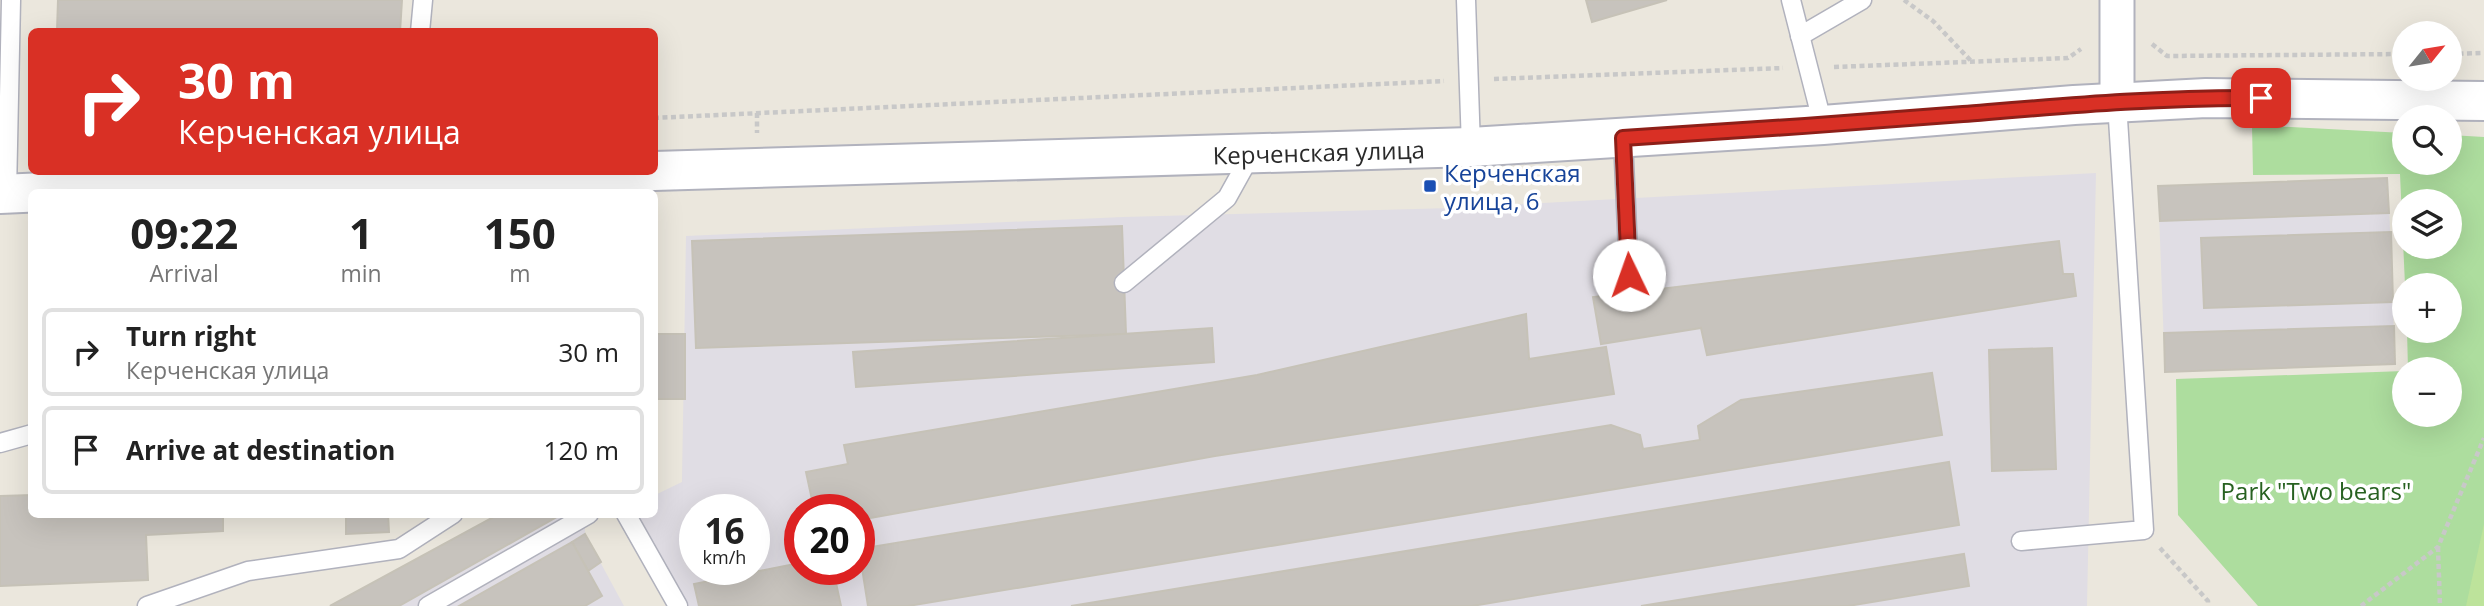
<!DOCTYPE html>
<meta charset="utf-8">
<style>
body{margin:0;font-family:"Open Sans",sans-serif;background:#f6f6f6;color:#222;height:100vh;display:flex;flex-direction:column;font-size:26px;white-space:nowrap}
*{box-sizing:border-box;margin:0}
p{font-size:23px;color:#767676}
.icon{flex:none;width:38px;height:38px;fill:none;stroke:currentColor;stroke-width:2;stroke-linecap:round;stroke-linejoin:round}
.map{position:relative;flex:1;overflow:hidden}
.panel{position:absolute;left:28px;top:189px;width:630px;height:329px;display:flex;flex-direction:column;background:#fff;border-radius:10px;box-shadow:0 7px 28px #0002}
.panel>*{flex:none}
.hud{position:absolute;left:28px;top:28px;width:630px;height:147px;border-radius:10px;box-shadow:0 7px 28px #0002;background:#d93025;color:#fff;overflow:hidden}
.needle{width:46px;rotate:60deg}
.buttons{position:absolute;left:2392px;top:21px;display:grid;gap:14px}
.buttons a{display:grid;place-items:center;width:70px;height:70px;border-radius:50%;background:#fff;box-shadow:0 7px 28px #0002;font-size:35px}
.speed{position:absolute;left:679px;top:494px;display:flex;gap:14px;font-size:35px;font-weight:700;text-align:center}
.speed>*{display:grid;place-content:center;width:91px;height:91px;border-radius:50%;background:#fff;box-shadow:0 7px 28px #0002;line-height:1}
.speed small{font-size:18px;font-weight:400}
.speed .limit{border:10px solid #d22;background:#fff;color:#111}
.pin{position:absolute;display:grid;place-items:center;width:60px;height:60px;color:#fff;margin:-30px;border-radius:14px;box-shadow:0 4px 10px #0006}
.me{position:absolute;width:77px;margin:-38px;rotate:357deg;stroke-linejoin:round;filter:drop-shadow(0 0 5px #0008)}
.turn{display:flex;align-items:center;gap:24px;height:147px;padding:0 35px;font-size:32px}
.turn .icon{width:91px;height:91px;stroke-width:2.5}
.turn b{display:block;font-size:49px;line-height:60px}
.eta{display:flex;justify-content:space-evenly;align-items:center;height:119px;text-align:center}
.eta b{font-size:42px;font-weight:700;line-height:49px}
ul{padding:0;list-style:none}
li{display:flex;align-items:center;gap:21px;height:88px;margin:0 14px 10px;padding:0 21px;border:4px solid #e0e0e0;border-radius:10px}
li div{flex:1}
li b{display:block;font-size:26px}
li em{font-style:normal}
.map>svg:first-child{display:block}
</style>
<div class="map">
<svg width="2484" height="606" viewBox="0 0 2484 606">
<rect width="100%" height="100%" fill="#ebe7dd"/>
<g fill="#e0dde4" fill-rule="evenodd">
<path d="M 2096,173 L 2087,606 L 688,606 L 635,515 L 654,514 L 655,495 L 682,482 L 686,236 L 1123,217 L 1451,208 ZM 695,509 L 754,509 L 754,569 L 695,569 ZM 800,509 L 859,509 L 859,569 L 800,569 Z"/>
<polygon points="2388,178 2395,364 2165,372 2158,186"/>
<polygon points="499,514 585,515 585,534 624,606 330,606"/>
</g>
<path fill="#addd9e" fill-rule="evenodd" d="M 2252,125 L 2404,133 L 2404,163 L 2450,163 L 2450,135 L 2484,137 L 2484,606 L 2258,606 L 2178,515 L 2176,379 L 2404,371 L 2404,415 L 2450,415 L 2450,369 L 2408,369 L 2407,331 L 2450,331 L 2450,285 L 2405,285 L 2400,174 L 2253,175 ZM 2404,201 L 2450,201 L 2450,247 L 2404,247 Z"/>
<polygon fill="#bde39b" points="2484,524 2484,606 2466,606"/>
<g fill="#c7c3bd" stroke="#c6c2b7" stroke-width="2">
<polygon points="58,0 402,0 400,32 57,31"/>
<polygon points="1586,0 1667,0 1592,22"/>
<polygon points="2387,178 2389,213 2160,221 2158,186"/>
<polygon points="1122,226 1126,334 696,348 692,241"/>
<polygon points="2391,232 2393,302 2204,308 2201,238"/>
<polygon points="2059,241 2063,274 2073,274 2076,296 1707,355 1701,328 1601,344 1593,297"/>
<polygon points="1526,314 1529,359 1606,347 1614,394 1215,456 859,520 859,509 814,509 806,472 848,464 844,445 1257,375"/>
<polygon points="2394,326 2395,364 2165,372 2164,333"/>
<polygon points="1212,328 1214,362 856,387 853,352"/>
<rect x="654" y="334" width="31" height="65"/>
<polygon points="2052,348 2056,469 1992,471 1989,350"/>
<polygon points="1932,373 1942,435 908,606 868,606 859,549 1611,425 1640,435 1643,449 1700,440 1698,426 1741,400"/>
<polygon points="1949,462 1959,525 1472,606 1071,606"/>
<polygon points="32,495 32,514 223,514 223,531 146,535 148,580 0,586 0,496"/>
<polygon points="346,514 388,514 389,532 346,534"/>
<polygon points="499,514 562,514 399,606 330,606"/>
<polygon points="585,534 601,562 588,571 572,542"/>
<polygon points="572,542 602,596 585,606 459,606"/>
<polygon points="1964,554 1969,586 1848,606 1641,606"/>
<polygon points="800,563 800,569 833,569 841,606 699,606 694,584"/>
</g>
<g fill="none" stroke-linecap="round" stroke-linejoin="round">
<g stroke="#b1b2bd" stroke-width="21">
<g id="lane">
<polyline points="1466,0 1471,147"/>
<polyline points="1791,0 1823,125"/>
<polyline points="420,32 423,0"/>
<polyline points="1800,36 1862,0"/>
<polyline points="1623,138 1629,275"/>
<polyline points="7,193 11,0"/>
<polyline points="1124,283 1227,198 1252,153"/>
<polyline points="0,443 32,434"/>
<polyline points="626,514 678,606"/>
<polyline points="2021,541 2144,530 2117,103"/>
<polyline points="147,606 248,571 399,549 453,514"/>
<polyline points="428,606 589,514"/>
</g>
</g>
<g stroke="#b1b2bd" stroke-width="37">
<polyline id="street" points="2117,0 2117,103"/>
</g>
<g stroke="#b1b2bd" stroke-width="42">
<g id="secondary">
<path id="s1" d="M 654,171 L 1471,147 L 1823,125 L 2074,105 L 2206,98 L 2484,101"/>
<polyline points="0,194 378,177 648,172"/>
</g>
</g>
<g stroke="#c8c8c8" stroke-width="4.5" stroke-dasharray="5 3.5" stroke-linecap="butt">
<polyline points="1904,0 1933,21 1972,62"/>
<polyline points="2152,44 2167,56 2404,54"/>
<polyline points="2450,54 2484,53"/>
<polyline points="1834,67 2068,58 2081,49"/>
<polyline points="1494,79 1783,68"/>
<polyline points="757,113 757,133"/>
<polyline points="654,118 1444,81"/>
<polyline points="2438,547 2440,606"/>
<polyline points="2160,548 2208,601 2208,606"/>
<polyline points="2361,606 2438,547 2484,438"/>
</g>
<use href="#lane" stroke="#fff" stroke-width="18"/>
<use href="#street" stroke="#fff" stroke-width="33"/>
<use href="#secondary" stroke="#fff" stroke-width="38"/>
</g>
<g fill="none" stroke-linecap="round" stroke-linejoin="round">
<g stroke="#8d1f18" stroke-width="18">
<path id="route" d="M 1629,275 L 1623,138 C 1736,131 1850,123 1963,114 C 2062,106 2162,97 2261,98"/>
</g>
<use href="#route" stroke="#d93025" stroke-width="12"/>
</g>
<rect fill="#1a4fb4" stroke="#fff" stroke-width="2.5" x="1423" y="179" width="14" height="14" rx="3.5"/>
<g text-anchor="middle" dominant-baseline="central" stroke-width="7" stroke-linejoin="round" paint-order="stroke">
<g font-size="24" fill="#2a2a2a" stroke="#fff">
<text stroke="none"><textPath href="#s1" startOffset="665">Керченская улица</textPath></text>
</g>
<g font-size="24" fill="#164399" stroke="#fff" text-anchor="start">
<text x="1444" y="172">Керченская<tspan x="1444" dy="28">улица, 6</tspan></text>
</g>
<g font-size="24" fill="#276120" stroke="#fff">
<text x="2316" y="490">Park "Two bears"</text>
</g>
</g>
</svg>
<div class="buttons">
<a><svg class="needle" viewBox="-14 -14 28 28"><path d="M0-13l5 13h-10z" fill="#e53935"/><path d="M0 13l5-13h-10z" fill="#767676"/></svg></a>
<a><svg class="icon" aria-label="search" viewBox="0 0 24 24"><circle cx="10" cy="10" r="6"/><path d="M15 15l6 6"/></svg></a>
<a><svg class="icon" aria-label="layers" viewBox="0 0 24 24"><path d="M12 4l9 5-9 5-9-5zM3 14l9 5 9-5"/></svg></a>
<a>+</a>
<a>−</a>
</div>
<div class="speed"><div>16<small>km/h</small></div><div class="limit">20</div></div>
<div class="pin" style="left:2261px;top:98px;background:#d93025"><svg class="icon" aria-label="arrive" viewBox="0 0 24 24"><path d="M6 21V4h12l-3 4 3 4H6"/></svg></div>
<svg class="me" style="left:1629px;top:275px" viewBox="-20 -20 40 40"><circle r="19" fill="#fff"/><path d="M0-13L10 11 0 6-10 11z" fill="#d93025"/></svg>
<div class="hud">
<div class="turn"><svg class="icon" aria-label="right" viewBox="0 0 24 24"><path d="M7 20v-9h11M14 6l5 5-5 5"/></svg><div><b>30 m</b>Керченская улица</div></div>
</div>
<section class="panel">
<div class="eta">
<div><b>09:22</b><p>Arrival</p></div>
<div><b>1</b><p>min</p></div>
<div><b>150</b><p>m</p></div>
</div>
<ul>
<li><svg class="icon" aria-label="right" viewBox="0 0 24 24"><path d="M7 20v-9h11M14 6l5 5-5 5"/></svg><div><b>Turn right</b><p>Керченская улица</p></div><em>30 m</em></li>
<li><svg class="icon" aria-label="arrive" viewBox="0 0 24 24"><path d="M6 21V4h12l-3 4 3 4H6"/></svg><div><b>Arrive at destination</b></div><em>120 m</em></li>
</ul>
</section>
</div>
